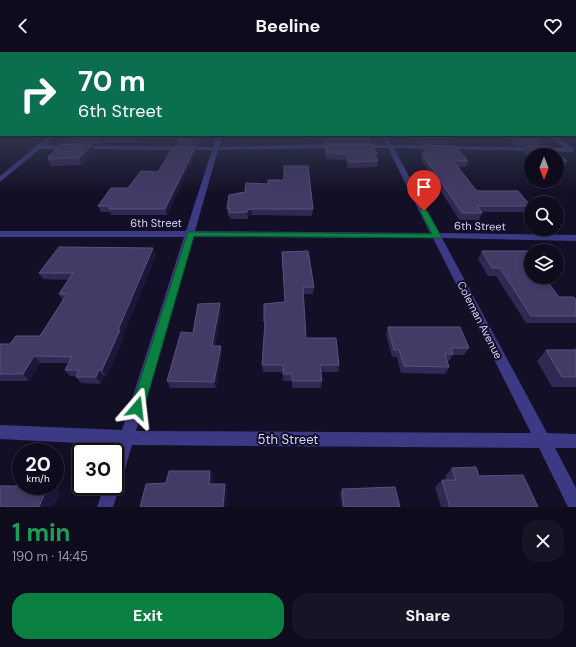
<!DOCTYPE html>
<meta charset="utf-8">
<style>
body{margin:0;font-family:"DM Sans",sans-serif;background:#171425;color:#f1f3f6;height:100vh;display:flex;flex-direction:column;font-size:15px;white-space:nowrap}
*{box-sizing:border-box;margin:0}
p{font-size:13px;color:#9b9ba3}
.icon{flex:none;width:22px;height:22px;fill:none;stroke:currentColor;stroke-width:2;stroke-linecap:round;stroke-linejoin:round}
.map{position:relative;height:455px;overflow:hidden}
.sheet{display:flex;flex-direction:column;background:#0e0b1c;flex:1}
.sheet>*{flex:none}
.guide{position:absolute;left:0px;top:0px;width:576px;height:84px;box-shadow:0 2px 6px #0003,0 0 0 1px #2e2b3b;background:#0b6e4f;color:#fff;overflow:hidden}
.needle{width:26px;rotate:180deg}
.controls{position:absolute;left:524px;top:96px;display:grid;gap:8px}
.controls a{display:grid;place-items:center;width:40px;height:40px;border-radius:50%;background:#0e0b1c;box-shadow:0 2px 6px #0003,0 0 0 1px #2e2b3b;font-size:20px}
.speed{position:absolute;left:12px;top:391px;display:flex;gap:8px;font-size:20px;font-weight:700;text-align:center}
.speed>*{display:grid;place-content:center;width:52px;height:52px;border-radius:50%;background:#0e0b1c;box-shadow:0 2px 6px #0003,0 0 0 1px #2e2b3b;line-height:1}
.speed small{font-size:10px;font-weight:400}
.speed .limit{border:2px solid #111;border-radius:6px;background:#fff;color:#111}
.pin{position:absolute;display:grid;place-items:center;width:34px;height:34px;color:#fff;margin:-41px -17px;border-radius:50% 50% 50% 0;rotate:-45deg;box-shadow:0 0 4px #0007}
.pin .icon{rotate:45deg}
.me{position:absolute;width:44px;margin:-22px;rotate:17deg;stroke-linejoin:round;filter:drop-shadow(0 0 3px #0008)}
.turn{display:flex;align-items:center;gap:14px;height:84px;padding:0 12px;font-size:18px}
.turn .icon{width:52px;height:52px;stroke-width:2.5}
.turn b{display:block;font-size:28px;line-height:34px}
.round{display:grid;place-items:center;flex:none;width:42px;height:42px;border-radius:16px;background:#171425}
.headline{display:flex;align-items:center;justify-content:space-between;height:68px;padding:0 12px}
h1{font-size:24px;font-weight:700;line-height:30px;color:#1e9e55}
.button{display:flex;gap:8px;margin-top:auto;padding:8px 12px}
.button a{flex:1;height:46px;border-radius:16px;background:#0b8043;color:#fff;font-size:16px;font-weight:700;line-height:46px;text-align:center}
.button a+a{background:#171425;color:#f1f3f6}
header{display:flex;justify-content:space-between;align-items:center;height:52px;padding:0 12px;background:#0e0b1c;font-size:18px;font-weight:700}
.map>svg:first-child{display:block}
</style>
<header><svg class="icon" aria-label="back" viewBox="0 0 24 24"><path d="M15 5l-7 7 7 7"/></svg>Beeline<svg class="icon" aria-label="heart" viewBox="0 0 24 24"><path d="M12 20l-8-8c-3-5 5-10 8-4 3-6 11-1 8 4z"/></svg></header>
<div class="map">
<svg width="576" height="455" viewBox="0 0 576 455">
<rect width="100%" height="100%" fill="#130f26"/>
<g fill="none" stroke-linecap="round" stroke-linejoin="round">
<path fill="#3d3a85" fill-rule="evenodd" d="M 50,83 L 56,83 L 45,93 L 213,95 L 217,83 L 223,83 L 219,95 L 338,92 L 341,94 L 338,96 L 218,98 L 195,179 L 430,181 L 388,96 L 360,96 L 357,94 L 360,92 L 386,93 L 381,83 L 387,83 L 392,93 L 565,96 L 548,83 L 555,83 L 574,97 L 574,99 L 572,100 L 394,96 L 439,181 L 576,183 L 576,189 L 442,186 L 547,381 L 576,382 L 576,396 L 555,396 L 576,436 L 576,455 L 568,455 L 539,396 L 132,393 L 123,425 L 119,431 L 120,434 L 113,455 L 97,455 L 104,434 L 115,434 L 115,400 L 117,393 L 0,387 L 0,373 L 122,378 L 184,185 L 0,185 L 0,179 L 186,179 L 212,98 L 40,97 L 0,130 L 0,124 ZM 193,185 L 433,186 L 531,381 L 136,379 Z"/>
</g>
<g fill="#312854">
<polygon points="63,83 203,83 199,93 178,93 177,88 178,87 143,86 140,90 102,90 100,92 71,92 70,90 65,90 63,85"/>
<polygon points="249,83 370,83 371,87 370,92 332,92 377,102 377,106 378,109 377,115 348,116 346,108 326,107 325,98 325,92 324,92 323,88 305,88 305,83 249,85"/>
<polygon points="411,83 447,83 450,86 448,92 417,92"/>
<polygon points="505,83 535,83 541,88 538,94 516,94"/>
<polygon points="92,93 94,99 82,113 51,114 48,107 48,105"/>
<polygon points="423,93 468,109 466,115 458,115 476,138 479,139 531,154 527,160 482,160 482,161 479,168 459,168 421,107 422,101 423,101 422,99"/>
<polygon points="196,94 197,99 167,163 111,163 110,160 101,160 98,154 128,136 158,120"/>
<polygon points="527,94 549,95 567,109 563,116 557,116 557,103 531,103 531,108 524,101"/>
<polygon points="245,140 313,157 312,164 252,163 248,164 248,167 230,167 230,164 228,164 227,157"/>
<polygon points="482,199 531,225 559,245 576,248 576,271 526,271 496,224 488,224 478,207"/>
<polygon points="282,200 314,235 313,242 303,242 306,286 339,313 338,320 321,320 322,329 321,336 292,336 292,329 283,329 283,320 263,320 262,313 265,277 264,270 285,250"/>
<polygon points="156,203 123,283 124,285 106,325 104,324 101,332 81,331 76,325 76,324 70,324 65,318 68,311 40,311 29,329 0,329 0,292 10,292 40,284 63,248 59,242 68,228 43,227 39,221"/>
<polygon points="221,258 215,294 222,301 216,336 170,336 167,329 193,281"/>
<polygon points="388,275 469,296 464,303 453,303 449,309 447,309 449,315 445,322 401,321 397,305 392,305 386,282"/>
<polygon points="576,295 576,335 552,335 537,309 546,298 573,298"/>
<polygon points="452,416 479,424 538,455 441,455 435,435 442,428 446,428 445,424"/>
<polygon points="342,437 400,455 342,455 340,442"/>
</g>
<g fill="#1d163a">
<polygon points="140,83 142,83 143,86 140,90 138,85"/>
<polygon points="200,83 203,83 199,93 198,88"/>
<polygon points="100,85 102,90 100,92 98,87"/>
<polygon points="92,93 94,99 82,113 79,106"/>
<polygon points="196,94 197,99 167,163 165,157"/>
<polygon points="251,157 252,163 248,164 248,167 247,158"/>
<polygon points="153,196 156,203 123,283 124,285 106,325 102,318 118,278"/>
<polygon points="220,251 221,258 213,301 212,294"/>
<polygon points="221,294 222,301 216,336 214,330"/>
<polygon points="34,304 40,311 29,329 23,322"/>
<polygon points="99,318 104,324 101,332 96,325"/>
<polygon points="210,419 214,427 212,439 209,432"/>
<polygon points="55,430 59,433 57,437 60,440 54,455 39,455 47,434 55,434"/>
<polygon points="225,432 228,439 226,455 223,455"/>
</g>
<g fill="#433a66" stroke="#5a527e">
<polygon points="63,83 140,83 138,85 100,85 98,87 69,87 71,85 63,85"/>
<polygon points="180,83 200,83 198,88 177,88"/>
<polygon points="323,83 370,83 371,87 324,87"/>
<polygon points="417,83 447,83 450,86 419,86"/>
<polygon points="514,83 535,83 541,88 519,88"/>
<polygon points="61,92 92,93 79,106 48,107 50,105 48,105"/>
<polygon points="325,92 372,92 377,102 374,102 378,109 349,110 347,102 327,101"/>
<polygon points="423,93 455,94 468,109 453,109 476,138 479,139 518,139 531,154 477,154 482,161 462,161 422,101 428,101"/>
<polygon points="174,94 196,94 165,157 109,157 110,155 108,154 98,154 111,136 128,136 141,119 158,120"/>
<polygon points="527,94 549,95 567,109 557,109 557,103 536,103"/>
<polygon points="284,114 308,114 313,157 251,157 247,158 247,160 229,161 230,157 227,157 229,143 245,140 246,131 268,132 268,128 284,128"/>
<polygon points="59,195 153,196 118,278 120,278 102,318 99,318 96,325 76,325 79,318 65,318 72,305 34,304 23,322 0,322 0,292 10,292 16,284 40,284 67,242 59,242 73,221 39,221"/>
<polygon points="308,199 314,235 303,235 306,286 336,286 339,313 320,313 322,329 292,329 292,322 283,322 283,313 262,313 265,270 264,270 264,252 285,250 282,200"/>
<polygon points="482,199 531,199 531,225 544,225 559,245 574,245 576,248 576,264 531,264 500,216 492,216"/>
<polygon points="220,251 212,294 221,294 214,330 167,329 181,280 193,281 198,252"/>
<polygon points="388,275 460,275 469,296 451,296 453,302 445,302 449,315 404,314 399,298 394,298"/>
<polygon points="546,298 576,298 576,325 562,325"/>
<polygon points="476,415 479,424 523,423 538,455 450,455 442,428 456,428 452,416"/>
<polygon points="169,419 210,419 209,432 225,432 223,455 140,455 146,432 166,431"/>
<polygon points="21,429 21,434 48,434 39,455 0,455 0,434 19,434"/>
<polygon points="395,435 400,455 344,455 342,437"/>
</g>
<linearGradient id="sky" x2="0" y2="1"><stop stop-color="#0a0815"/><stop offset="0.56" stop-color="#333752"/><stop offset="1" stop-color="#333752" stop-opacity="0"/></linearGradient>
<rect width="576" height="142" fill="url(#sky)"/>
<polygon fill="#0b8043" stroke="#07532c" points="421,157 427,159 441,184 440,186 194,184 144,356 142,361 137,362 133,361 131,356 188,180 432,182 420,159"/>
<g text-anchor="middle" dominant-baseline="central" stroke-width="4" stroke-linejoin="round" paint-order="stroke">
<g font-size="11" fill="#d9d4ff" stroke="#130f26">
<text x="156" y="171">6th Street</text>
<text transform="translate(480 174) rotate(1)">6th Street</text>
<text transform="translate(480 268) rotate(63)">Coleman Avenue</text>
</g>
<g font-size="13" fill="#d9d4ff" stroke="#130f26">
<text x="288" y="387">5th Street</text>
</g>
</g>
</svg>
<div class="controls">
<a><svg class="needle" viewBox="-14 -14 28 28"><path d="M0-13l5 13h-10z" fill="#e53935"/><path d="M0 13l5-13h-10z" fill="#9b9ba3"/></svg></a>
<a><svg class="icon" aria-label="search" viewBox="0 0 24 24"><circle cx="10" cy="10" r="6"/><path d="M15 15l6 6"/></svg></a>
<a><svg class="icon" aria-label="layers" viewBox="0 0 24 24"><path d="M12 4l9 5-9 5-9-5zM3 14l9 5 9-5"/></svg></a>
</div>
<div class="speed"><div>20<small>km/h</small></div><div class="limit">30</div></div>
<div class="pin" style="left:424px;top:159px;background:#d93025"><svg class="icon" aria-label="arrive" viewBox="0 0 24 24"><path d="M6 21V4h12l-3 4 3 4H6"/></svg></div>
<svg class="me" style="left:137px;top:356px" viewBox="-20 -20 40 40"><path d="M0-17L14 15 0 8-14 15z" fill="#0b8043" stroke="#fff" stroke-width="4"/></svg>
<div class="guide">
<div class="turn"><svg class="icon" aria-label="right" viewBox="0 0 24 24"><path d="M7 20v-9h11M14 6l5 5-5 5"/></svg><div><b>70 m</b>6th Street</div></div>
</div>
</div>
<section class="sheet">
<div class="headline"><div><h1>1 min</h1><p>190 m · 14:45</p></div><a class="round"><svg class="icon" aria-label="close" viewBox="0 0 24 24"><path d="M6 6l12 12M18 6L6 18"/></svg></a></div>
<div class="button"><a>Exit</a><a>Share</a></div>
</section>
